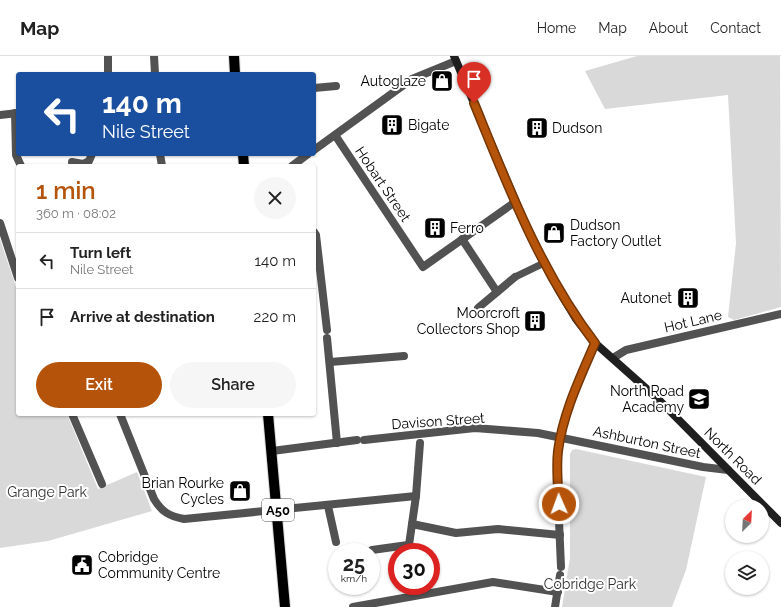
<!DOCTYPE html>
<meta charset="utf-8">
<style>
body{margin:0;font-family:Raleway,sans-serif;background:#f6f6f6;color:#222;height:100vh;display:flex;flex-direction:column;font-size:15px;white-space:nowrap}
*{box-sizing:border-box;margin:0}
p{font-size:13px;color:#767676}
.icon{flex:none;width:22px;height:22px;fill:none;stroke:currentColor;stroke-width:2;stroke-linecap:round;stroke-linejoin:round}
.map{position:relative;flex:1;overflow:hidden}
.details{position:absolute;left:16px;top:108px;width:300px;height:252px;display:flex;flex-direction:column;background:#fff;border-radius:4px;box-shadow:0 1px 3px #0004}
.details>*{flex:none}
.banner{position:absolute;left:16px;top:16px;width:300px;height:84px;border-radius:4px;box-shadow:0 1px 3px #0004;background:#1a4fa0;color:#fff;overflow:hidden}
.needle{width:26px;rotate:24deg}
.fabs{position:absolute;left:725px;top:443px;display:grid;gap:8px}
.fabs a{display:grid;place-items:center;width:44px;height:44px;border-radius:50%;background:#fff;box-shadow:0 1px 3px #0004;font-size:20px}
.speed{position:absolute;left:328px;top:487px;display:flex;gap:8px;font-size:20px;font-weight:700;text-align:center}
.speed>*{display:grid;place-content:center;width:52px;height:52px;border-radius:50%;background:#fff;box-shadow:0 1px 3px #0004;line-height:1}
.speed small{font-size:10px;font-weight:400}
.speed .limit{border:6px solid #d22;background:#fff;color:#111}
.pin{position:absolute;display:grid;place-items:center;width:34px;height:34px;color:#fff;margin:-41px -17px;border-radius:50% 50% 50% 0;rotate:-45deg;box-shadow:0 0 4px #0007}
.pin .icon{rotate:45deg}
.me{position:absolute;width:44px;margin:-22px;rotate:358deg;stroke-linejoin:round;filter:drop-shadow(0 0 3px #0008)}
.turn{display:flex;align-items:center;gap:14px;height:84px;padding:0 20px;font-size:18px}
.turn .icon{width:52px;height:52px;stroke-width:2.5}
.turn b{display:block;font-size:28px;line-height:34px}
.round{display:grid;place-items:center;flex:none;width:42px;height:42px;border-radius:21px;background:#f6f6f6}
.summary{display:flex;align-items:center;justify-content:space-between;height:68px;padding:0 20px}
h1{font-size:24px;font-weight:600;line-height:30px;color:#b45309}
.action{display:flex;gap:8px;margin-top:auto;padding:8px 20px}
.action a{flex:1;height:46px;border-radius:24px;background:#b45309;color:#fff;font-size:16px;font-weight:600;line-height:46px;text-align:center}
.action a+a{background:#f6f6f6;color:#222}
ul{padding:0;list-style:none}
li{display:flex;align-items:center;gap:12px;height:56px;padding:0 20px;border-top:1px solid #e0e0e0}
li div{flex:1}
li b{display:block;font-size:15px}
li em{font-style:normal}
header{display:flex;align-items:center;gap:24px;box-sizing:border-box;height:56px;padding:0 20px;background:#fff;border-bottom:1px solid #e0e0e0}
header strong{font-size:19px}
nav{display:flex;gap:22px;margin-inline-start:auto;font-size:14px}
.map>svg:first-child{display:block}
</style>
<header>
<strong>Map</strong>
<nav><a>Home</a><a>Map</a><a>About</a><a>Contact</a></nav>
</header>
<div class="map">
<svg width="781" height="551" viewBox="0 0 781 551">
<rect width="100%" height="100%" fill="#fff"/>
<g fill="#d9d9d9">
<polygon points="637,0 780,0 781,251 734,264 728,261 736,187 728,39 605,53 585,15"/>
<polygon points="0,183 18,237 18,358 67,358 98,433 137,416 152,455 48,485 0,492"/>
<polygon points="576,393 706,421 686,514 672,551 562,551 570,502 570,398 572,394"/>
</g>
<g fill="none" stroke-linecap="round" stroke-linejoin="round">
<g stroke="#dbdbdb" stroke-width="12">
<g id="primary">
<polyline points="234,0 235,18"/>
<polyline points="243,98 244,110"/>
<polyline points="268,358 285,551"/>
</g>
</g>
<polyline stroke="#525252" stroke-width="7" points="515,221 544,207"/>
<g stroke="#525252" stroke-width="8">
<polyline points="108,0 108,18"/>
<polyline points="154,0 155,18"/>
<polyline points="314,32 336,30"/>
<polyline points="15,57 16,99 21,110"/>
<polyline points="0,59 18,57"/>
<polyline points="335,79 423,211 515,146"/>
<polyline points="314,94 412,23 456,5"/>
<polyline points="160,98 162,110"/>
<polyline points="72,106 83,108 89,105 92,98"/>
<polyline points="292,110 308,98"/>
<polyline points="0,167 18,222"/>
<polyline points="314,176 316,179 327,274"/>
<polyline points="462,183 497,236"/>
<polyline points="478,252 515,221"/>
<polyline points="327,282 337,387"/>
<polyline points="613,302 626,294 781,258"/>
<polyline points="330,306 404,300"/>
<polyline points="72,358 102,428"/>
<path d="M 120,358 L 154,443 C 162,456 169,460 184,463 L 416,440"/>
<polyline points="364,384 475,372 538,377 703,411 728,414"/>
<polyline points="272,395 357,384"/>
<polyline points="328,450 336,486"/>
<path d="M 559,460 C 558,438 556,416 558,395 C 563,357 580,322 595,287"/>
<polyline points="559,465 561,511"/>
<polyline points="412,468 456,477 498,473 560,479"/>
<polyline points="372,494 408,489"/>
<polyline points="408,496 416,440 420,387"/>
<polyline points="353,551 493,526 558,536"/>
<polyline points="555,551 560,519"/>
</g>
<polyline stroke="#1f1f1f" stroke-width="8" points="454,0 524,165 558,233 576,263 595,287 658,343 781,467"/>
<use href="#primary" stroke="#000" stroke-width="10"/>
</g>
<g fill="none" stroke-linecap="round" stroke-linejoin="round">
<g stroke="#753606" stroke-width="10">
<path id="route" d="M 474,47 C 508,130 540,215 595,287 C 580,322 563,357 558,395 C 556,412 558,430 559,448"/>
</g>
<use href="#route" stroke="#b45309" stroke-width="7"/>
</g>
<defs>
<g id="shop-square" transform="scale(1.15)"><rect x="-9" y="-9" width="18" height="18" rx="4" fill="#000" stroke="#fff"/><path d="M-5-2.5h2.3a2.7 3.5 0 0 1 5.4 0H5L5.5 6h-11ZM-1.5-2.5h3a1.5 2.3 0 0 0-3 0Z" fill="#fff"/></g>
<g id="building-square" transform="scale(1.15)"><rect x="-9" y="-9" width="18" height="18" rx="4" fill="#000" stroke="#fff"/><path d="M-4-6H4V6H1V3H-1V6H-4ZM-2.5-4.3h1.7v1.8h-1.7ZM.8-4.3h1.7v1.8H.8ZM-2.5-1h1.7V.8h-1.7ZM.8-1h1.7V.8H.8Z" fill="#fff"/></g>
<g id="school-square" transform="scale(1.15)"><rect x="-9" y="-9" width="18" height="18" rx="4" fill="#000" stroke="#fff"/><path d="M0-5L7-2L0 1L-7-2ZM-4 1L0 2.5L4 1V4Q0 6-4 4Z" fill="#fff"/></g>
<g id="civic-square" transform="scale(1.15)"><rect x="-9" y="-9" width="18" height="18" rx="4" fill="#000" stroke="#fff"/><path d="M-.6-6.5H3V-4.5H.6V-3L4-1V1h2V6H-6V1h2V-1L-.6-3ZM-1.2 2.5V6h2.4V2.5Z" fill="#fff"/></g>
</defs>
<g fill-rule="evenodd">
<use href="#shop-square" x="442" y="25"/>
<use href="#building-square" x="392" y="69"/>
<use href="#building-square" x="537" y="72"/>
<use href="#building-square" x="435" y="172"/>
<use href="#shop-square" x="554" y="177"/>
<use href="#building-square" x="688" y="242"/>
<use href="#building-square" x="535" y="265"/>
<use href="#school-square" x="699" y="343"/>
<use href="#shop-square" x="240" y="435"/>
<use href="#civic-square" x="82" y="509"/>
</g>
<g text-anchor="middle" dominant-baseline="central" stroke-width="4" stroke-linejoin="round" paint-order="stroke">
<rect fill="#fff" stroke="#4c4c4c" stroke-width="1" x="262" y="443" width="32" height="22" rx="3"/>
<g font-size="13" font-weight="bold" fill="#000">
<text x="278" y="454">A50</text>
</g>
<g font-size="14" fill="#000" stroke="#fff" text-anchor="end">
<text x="426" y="25">Autoglaze</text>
<text x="408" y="69" text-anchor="start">Bigate</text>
<text x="552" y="72" text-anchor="start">Dudson</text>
<text x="570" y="169" text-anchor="start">Dudson<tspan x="570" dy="16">Factory Outlet</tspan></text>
<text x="450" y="172" text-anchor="start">Ferro</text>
<text x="672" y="242">Autonet</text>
<text x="520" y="257">Moorcroft<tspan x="520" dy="16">Collectors Shop</tspan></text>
<text x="684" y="335">North Road<tspan x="684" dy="16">Academy</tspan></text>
<text x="224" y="427">Brian Rourke<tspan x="224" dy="16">Cycles</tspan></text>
<text x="98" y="501" text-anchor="start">Cobridge<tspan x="98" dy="16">Community Centre</tspan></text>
</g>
<g font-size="14" fill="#000" stroke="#fff">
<text transform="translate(383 128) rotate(56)">Hobart Street</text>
<text transform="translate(693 265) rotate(-13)">Hot Lane</text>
<text transform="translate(438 365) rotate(-4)">Davison Street</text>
<text transform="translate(647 386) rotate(12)">Ashburton Street</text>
<text transform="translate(733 400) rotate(45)">North Road</text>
</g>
<g font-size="14" fill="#303030" stroke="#fff">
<text x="47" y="436">Grange Park</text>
<text x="590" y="528">Cobridge Park</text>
</g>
</g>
</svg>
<div class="fabs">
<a><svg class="needle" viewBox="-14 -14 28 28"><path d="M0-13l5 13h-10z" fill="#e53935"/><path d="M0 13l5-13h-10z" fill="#767676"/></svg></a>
<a><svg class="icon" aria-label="layers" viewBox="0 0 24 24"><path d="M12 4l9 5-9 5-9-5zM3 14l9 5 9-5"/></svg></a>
</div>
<div class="speed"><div>25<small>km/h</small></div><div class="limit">30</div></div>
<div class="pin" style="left:474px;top:47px;background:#d93025"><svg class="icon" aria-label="arrive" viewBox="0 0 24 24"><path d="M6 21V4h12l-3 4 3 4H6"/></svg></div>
<svg class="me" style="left:559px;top:448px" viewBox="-20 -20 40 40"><circle r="17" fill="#b45309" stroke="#fff" stroke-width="3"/><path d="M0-11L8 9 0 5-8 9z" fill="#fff"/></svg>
<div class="banner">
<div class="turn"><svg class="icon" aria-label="left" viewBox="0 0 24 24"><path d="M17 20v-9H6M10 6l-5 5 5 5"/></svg><div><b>140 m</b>Nile Street</div></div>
</div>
<section class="details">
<div class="summary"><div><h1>1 min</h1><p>360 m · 08:02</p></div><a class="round"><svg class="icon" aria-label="close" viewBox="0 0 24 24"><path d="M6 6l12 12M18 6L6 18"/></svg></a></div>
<ul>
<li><svg class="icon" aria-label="left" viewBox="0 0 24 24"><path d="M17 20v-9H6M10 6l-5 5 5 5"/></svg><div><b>Turn left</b><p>Nile Street</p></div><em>140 m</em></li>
<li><svg class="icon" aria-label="arrive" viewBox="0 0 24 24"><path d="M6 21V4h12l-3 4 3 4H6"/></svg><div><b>Arrive at destination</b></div><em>220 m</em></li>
</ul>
<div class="action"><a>Exit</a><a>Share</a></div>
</section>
</div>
